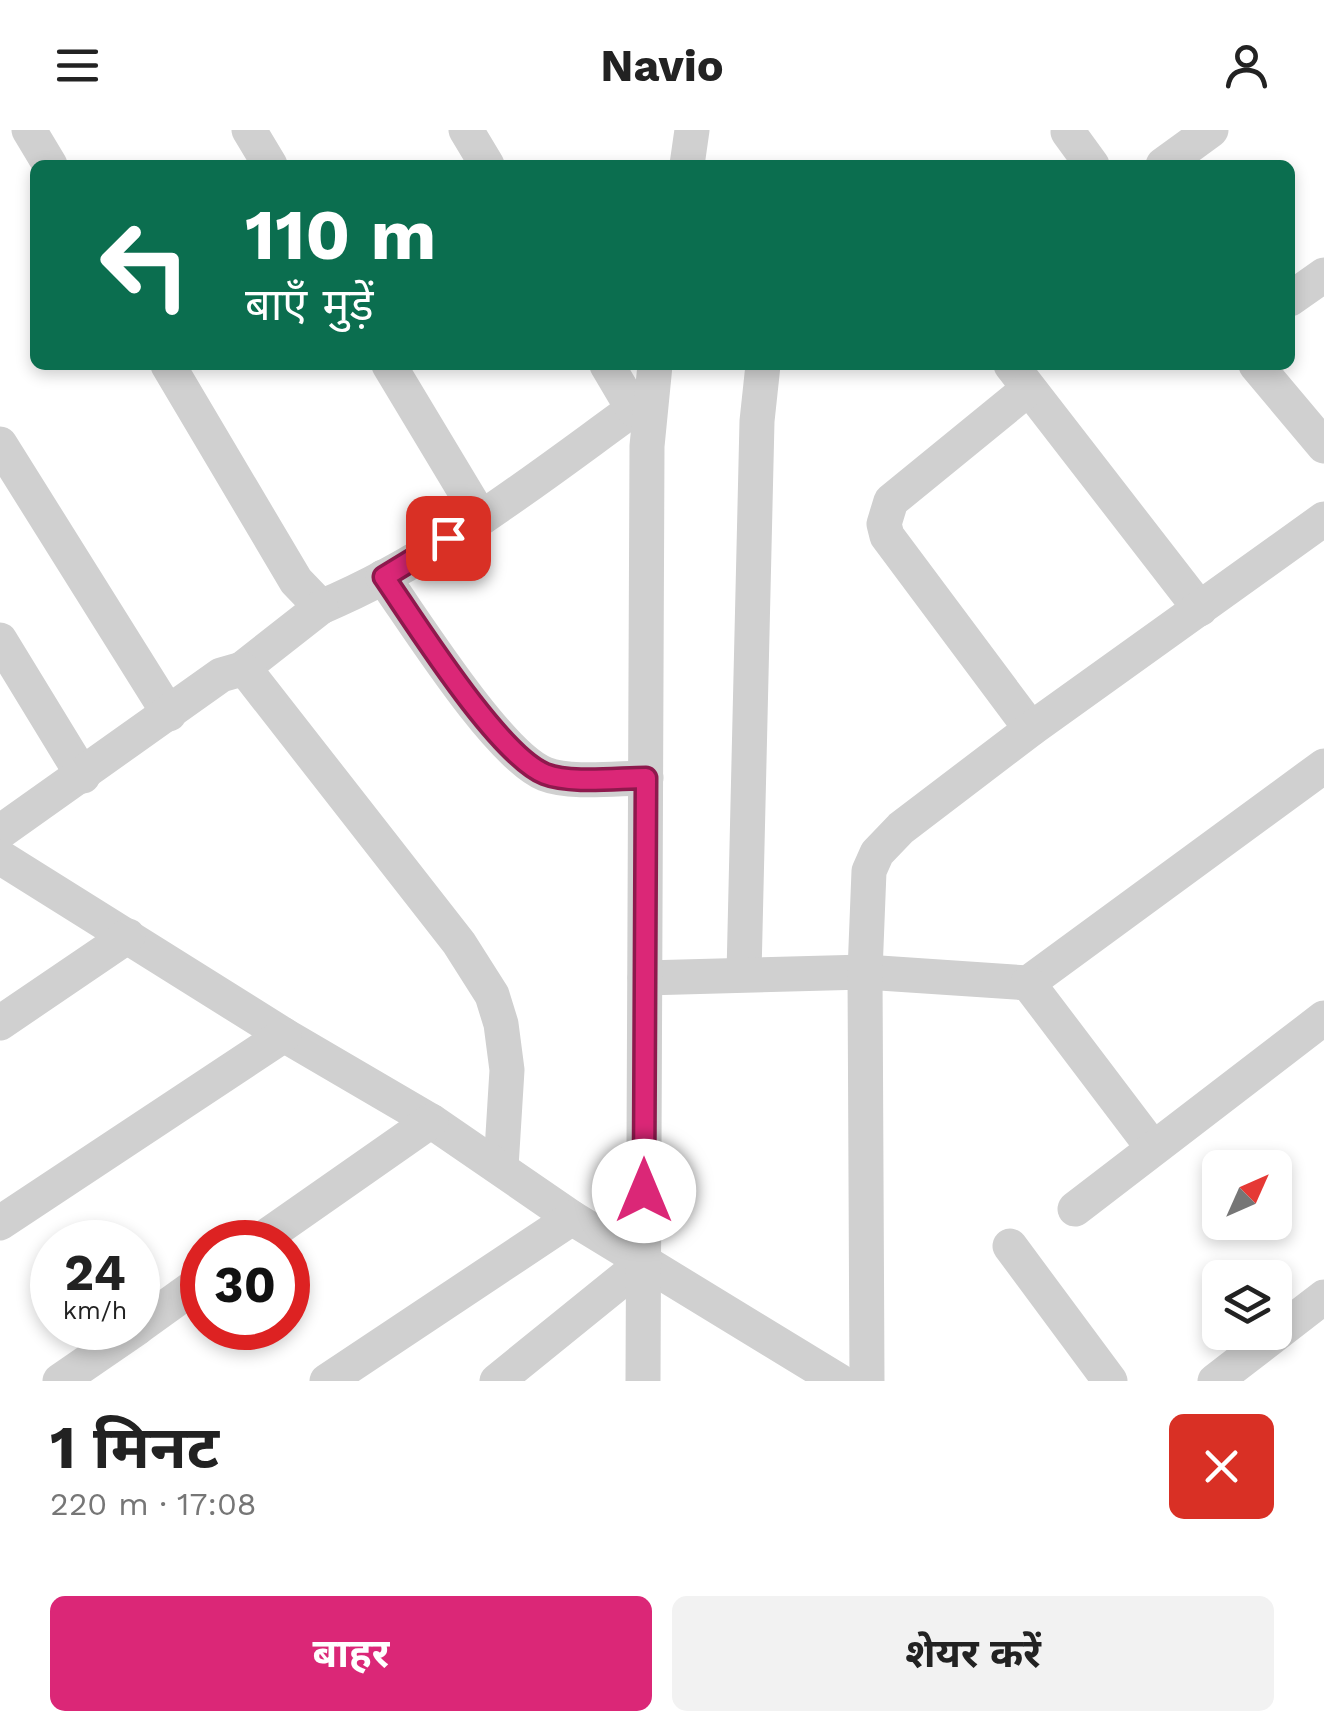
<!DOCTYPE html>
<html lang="hi">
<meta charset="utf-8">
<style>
body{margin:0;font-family:"Work Sans","Noto Sans Devanagari",sans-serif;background:#f2f2f2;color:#222;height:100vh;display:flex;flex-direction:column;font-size:38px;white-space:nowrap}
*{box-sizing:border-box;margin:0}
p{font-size:32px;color:#767676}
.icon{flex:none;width:55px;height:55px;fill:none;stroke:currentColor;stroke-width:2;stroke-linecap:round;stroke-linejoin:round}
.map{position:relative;height:1251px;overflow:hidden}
.sheet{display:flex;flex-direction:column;background:#fff;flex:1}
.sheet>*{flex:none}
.top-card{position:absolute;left:30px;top:30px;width:1265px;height:210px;border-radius:15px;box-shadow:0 5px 15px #0003;background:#0b6e4f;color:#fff;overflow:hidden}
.needle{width:65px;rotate:45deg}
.buttons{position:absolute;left:1202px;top:1020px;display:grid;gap:20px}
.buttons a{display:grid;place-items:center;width:90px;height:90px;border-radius:15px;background:#fff;box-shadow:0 5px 15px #0003;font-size:50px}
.speed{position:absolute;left:30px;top:1090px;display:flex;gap:20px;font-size:50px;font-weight:700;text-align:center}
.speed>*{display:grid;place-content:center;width:130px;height:130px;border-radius:50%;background:#fff;box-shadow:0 5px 15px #0003;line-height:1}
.speed small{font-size:25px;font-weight:400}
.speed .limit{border:15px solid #d22;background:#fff;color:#111}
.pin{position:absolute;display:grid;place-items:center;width:85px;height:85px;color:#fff;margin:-42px;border-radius:20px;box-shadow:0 5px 15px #0006}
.me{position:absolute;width:110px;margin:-55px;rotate:0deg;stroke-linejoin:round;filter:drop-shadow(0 0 8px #0008)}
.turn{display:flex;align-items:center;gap:35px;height:210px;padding:0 50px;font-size:45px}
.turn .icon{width:130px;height:130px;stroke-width:2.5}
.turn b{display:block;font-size:70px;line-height:85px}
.round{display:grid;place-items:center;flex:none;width:105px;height:105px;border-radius:15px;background:#f2f2f2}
.summary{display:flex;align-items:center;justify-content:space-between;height:170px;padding:0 50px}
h1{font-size:60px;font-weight:700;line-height:75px}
.button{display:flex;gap:20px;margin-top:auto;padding:20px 50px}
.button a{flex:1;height:115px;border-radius:15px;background:#db2777;color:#fff;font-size:40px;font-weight:700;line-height:115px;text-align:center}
.button a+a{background:#f2f2f2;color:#222}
header{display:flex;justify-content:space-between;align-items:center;height:130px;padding:0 50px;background:#fff;font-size:45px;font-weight:700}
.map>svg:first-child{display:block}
</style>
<header><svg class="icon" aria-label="menu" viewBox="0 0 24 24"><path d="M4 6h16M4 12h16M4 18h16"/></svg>Navio<svg class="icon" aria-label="person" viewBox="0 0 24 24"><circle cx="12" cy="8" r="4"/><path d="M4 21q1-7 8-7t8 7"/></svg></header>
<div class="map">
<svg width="1324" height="1251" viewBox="0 0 1324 1251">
<rect width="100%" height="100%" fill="#fff"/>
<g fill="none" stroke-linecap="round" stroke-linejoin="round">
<g stroke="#d0d0d0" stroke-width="35">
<polyline points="29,0 50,35"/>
<polyline points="249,0 270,35"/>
<polyline points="466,0 487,35"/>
<polyline points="1068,2 1092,35"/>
<polyline points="687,35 692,0"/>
<polyline points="1163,35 1211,0"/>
<polyline points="1290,169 1324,145"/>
<path d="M 168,235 L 296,451 L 321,477 C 441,427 545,342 650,267"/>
<polyline points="389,235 481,388"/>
<polyline points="607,235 633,279"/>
<polyline points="1011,235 1200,479"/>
<polyline points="1256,235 1324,316"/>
<polyline points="1027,260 891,371 884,394 887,406 1031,599"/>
<polyline points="0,314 169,584"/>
<path d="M 383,447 C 415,492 498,625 545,644 C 570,654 619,648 646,648"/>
<polyline points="0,510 83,646"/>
<polyline points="242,539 321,477"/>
<polyline points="0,702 221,545 242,539 248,543 459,813 492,865 501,894 507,940 501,1037"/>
<polyline points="0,727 284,905 431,991 572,1088 839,1251"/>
<polyline points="744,844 757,291 763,235"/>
<polyline points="645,848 865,842 1028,853 1324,636"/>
<polyline points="1028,853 1153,1018"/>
<polyline points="0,893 128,806"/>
<polyline points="1075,1079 1324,888"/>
<polyline points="0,1093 284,905"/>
<polyline points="258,1112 431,991"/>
<polyline points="1010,1116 1110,1251"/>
<polyline points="138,1197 202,1151"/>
<polyline points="60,1251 137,1198"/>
<polyline points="327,1251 572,1088"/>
<polyline points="497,1251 644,1132"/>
<polyline points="643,1251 647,316 655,235"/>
<polyline points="867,1251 865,842 869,741 877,723 901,698 1031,599 1324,389"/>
<polyline points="1215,1251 1324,1167"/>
</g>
</g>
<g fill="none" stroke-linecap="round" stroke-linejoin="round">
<g stroke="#8e194d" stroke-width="25">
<path id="route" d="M 448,408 L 384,447 C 415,492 498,625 545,644 C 570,654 619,648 646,648 L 644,1061"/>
</g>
<use href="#route" stroke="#db2777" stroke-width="18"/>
</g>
</svg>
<div class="buttons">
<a><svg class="needle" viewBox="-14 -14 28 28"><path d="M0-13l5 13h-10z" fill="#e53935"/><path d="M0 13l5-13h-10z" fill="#767676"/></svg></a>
<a><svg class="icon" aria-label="layers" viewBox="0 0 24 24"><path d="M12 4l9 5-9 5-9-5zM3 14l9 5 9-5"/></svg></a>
</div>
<div class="speed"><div>24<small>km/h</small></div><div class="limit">30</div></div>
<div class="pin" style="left:448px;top:408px;background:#d93025"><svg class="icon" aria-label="arrive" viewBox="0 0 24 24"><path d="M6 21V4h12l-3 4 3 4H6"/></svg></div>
<svg class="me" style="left:644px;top:1061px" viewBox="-20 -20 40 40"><circle r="19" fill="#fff"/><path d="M0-13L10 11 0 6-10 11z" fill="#db2777"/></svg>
<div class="top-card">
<div class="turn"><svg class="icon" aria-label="left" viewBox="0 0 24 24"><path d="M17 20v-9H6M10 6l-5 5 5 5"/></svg><div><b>110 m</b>बाएँ मुड़ें</div></div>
</div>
</div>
<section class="sheet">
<div class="summary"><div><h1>1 मिनट</h1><p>220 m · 17:08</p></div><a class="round" style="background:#d93025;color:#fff"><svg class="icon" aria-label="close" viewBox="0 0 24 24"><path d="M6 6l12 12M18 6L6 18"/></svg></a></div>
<div class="button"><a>बाहर</a><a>शेयर करें</a></div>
</section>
